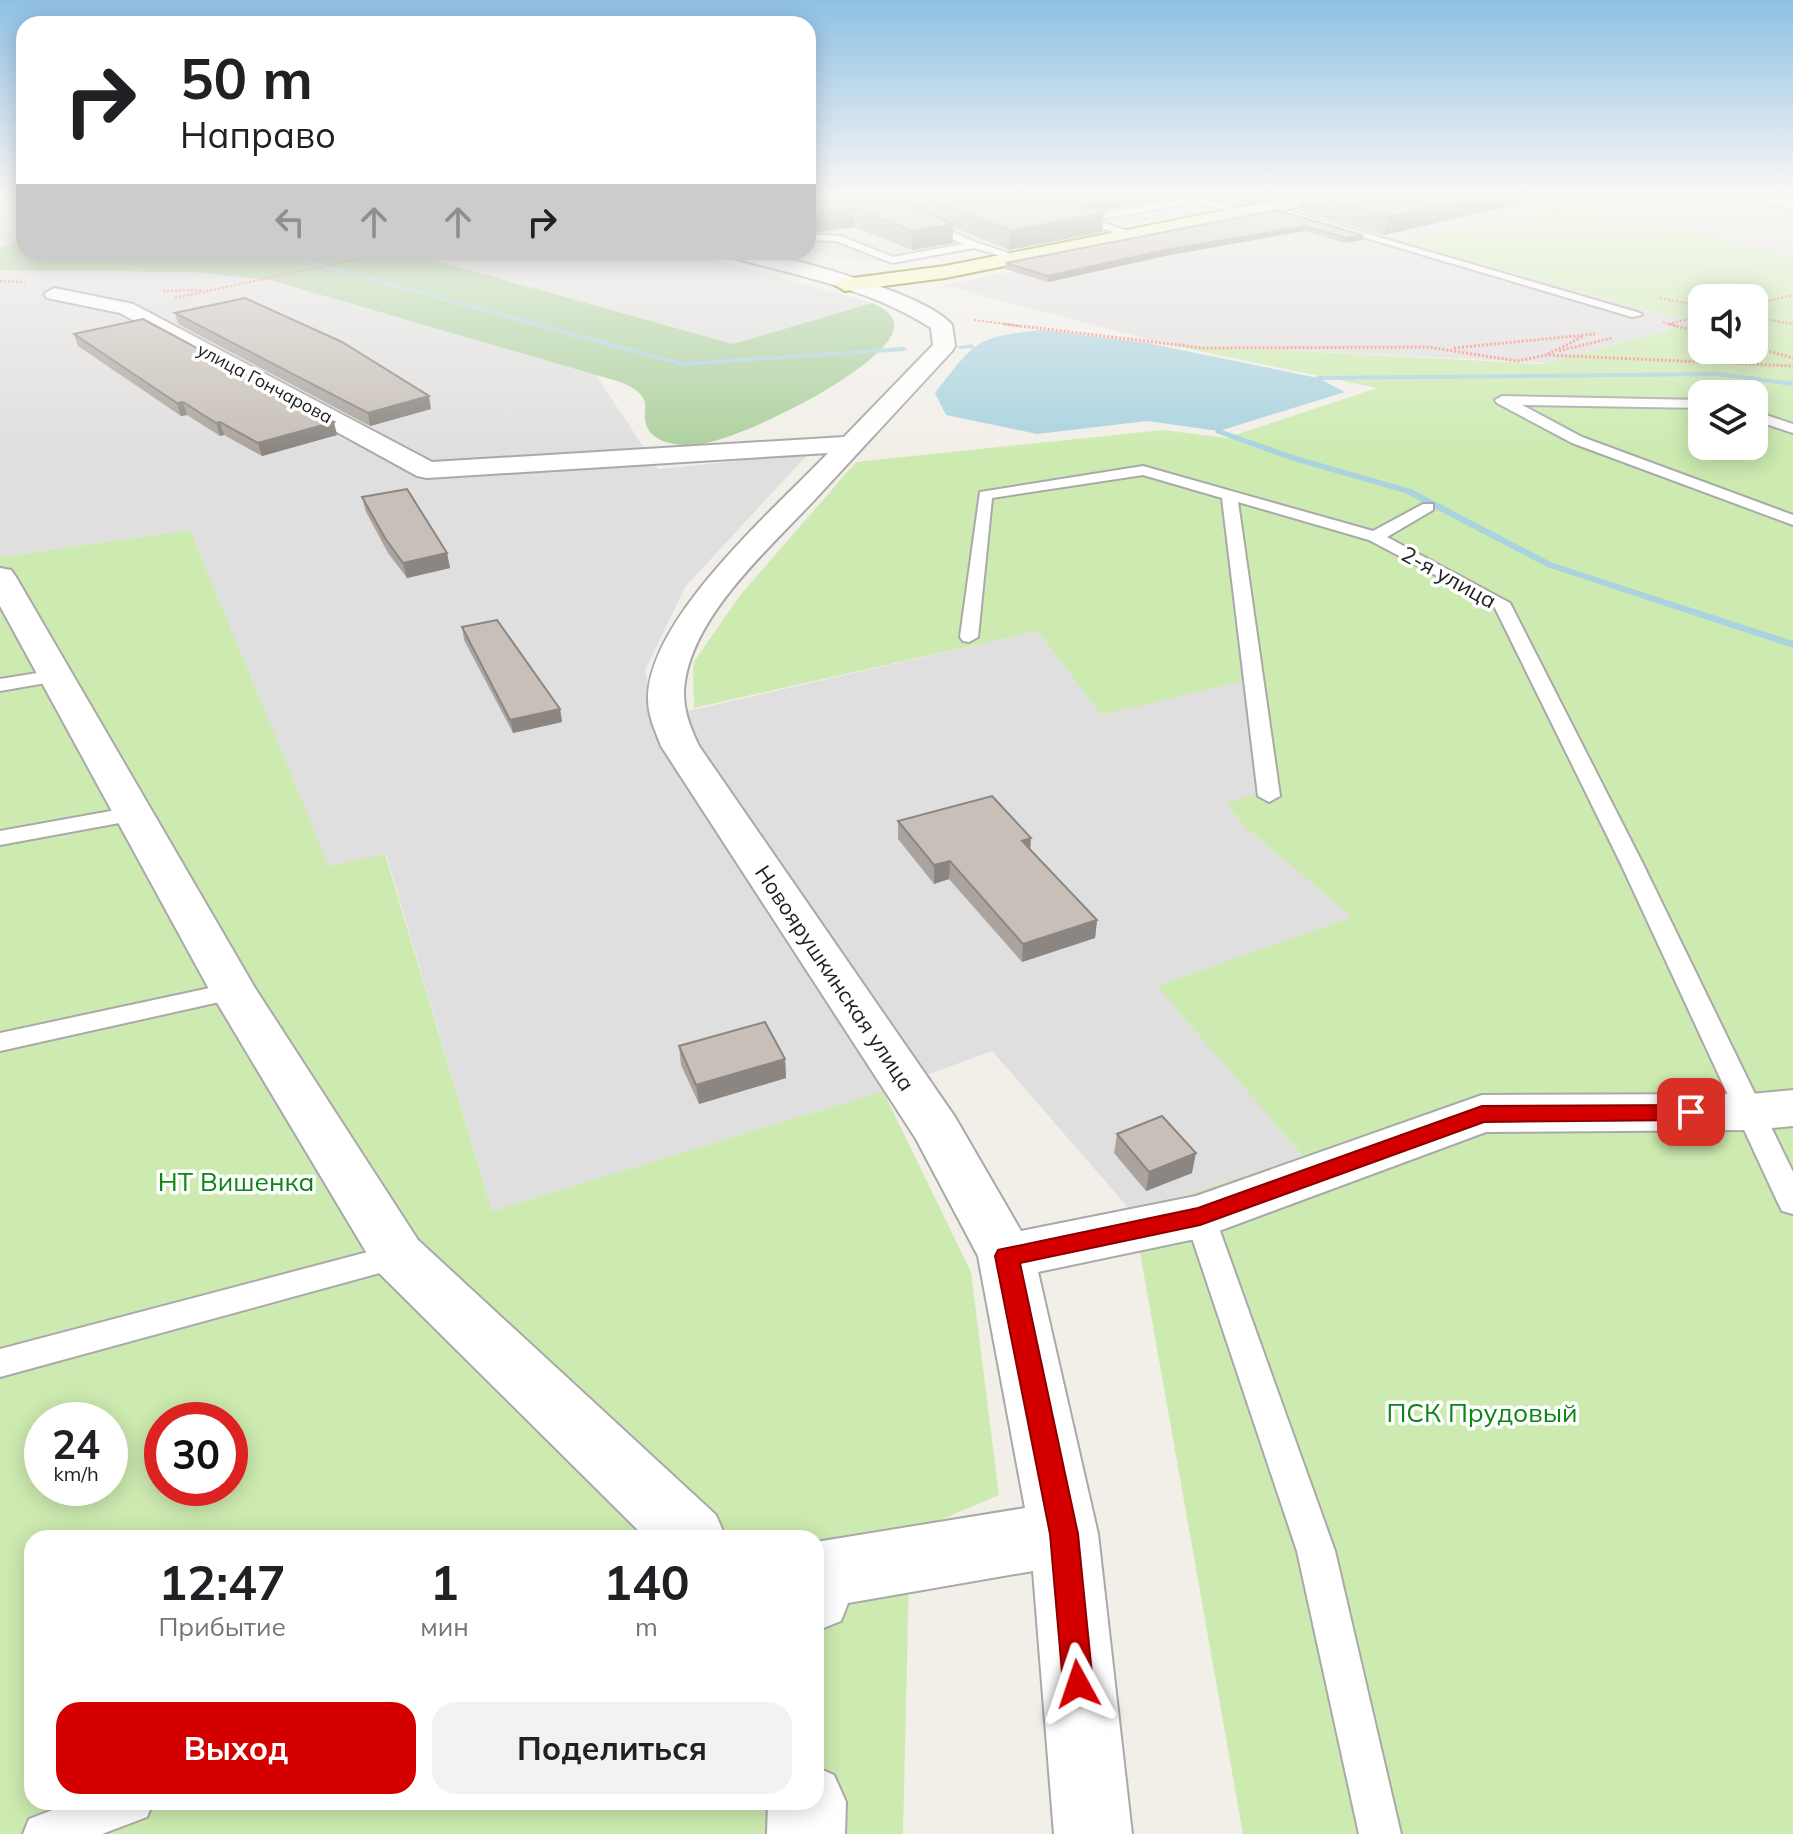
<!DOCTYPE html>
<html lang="ru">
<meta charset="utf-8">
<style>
body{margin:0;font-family:Mulish,sans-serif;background:#f2f2f2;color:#202124;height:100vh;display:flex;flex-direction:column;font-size:30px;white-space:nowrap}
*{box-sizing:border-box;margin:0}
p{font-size:26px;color:#757577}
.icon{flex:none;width:44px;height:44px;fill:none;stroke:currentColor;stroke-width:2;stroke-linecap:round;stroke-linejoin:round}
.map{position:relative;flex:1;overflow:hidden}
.side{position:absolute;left:24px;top:1530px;width:800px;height:280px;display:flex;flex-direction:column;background:#fff;border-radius:24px;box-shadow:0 4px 20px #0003}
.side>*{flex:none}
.guide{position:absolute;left:16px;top:16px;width:800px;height:244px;border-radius:24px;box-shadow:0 4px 20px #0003;background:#fff;color:#202124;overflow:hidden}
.buttons{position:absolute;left:1688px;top:284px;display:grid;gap:16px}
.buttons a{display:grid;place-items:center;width:80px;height:80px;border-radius:16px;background:#fff;box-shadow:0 4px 20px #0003;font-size:40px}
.speed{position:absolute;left:24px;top:1402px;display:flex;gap:16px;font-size:40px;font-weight:700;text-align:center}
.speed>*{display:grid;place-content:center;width:104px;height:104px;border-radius:50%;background:#fff;box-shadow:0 4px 20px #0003;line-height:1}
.speed small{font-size:20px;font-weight:400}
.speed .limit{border:12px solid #d22;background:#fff;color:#111}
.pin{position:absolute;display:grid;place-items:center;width:68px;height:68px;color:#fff;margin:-34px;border-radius:16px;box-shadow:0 4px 12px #0006}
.me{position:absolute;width:88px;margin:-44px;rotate:355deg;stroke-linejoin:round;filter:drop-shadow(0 0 6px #0008)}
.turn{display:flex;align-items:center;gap:28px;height:168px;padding:0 32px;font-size:36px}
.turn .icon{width:104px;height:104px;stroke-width:2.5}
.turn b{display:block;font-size:56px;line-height:68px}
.lanes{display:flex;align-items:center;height:76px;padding:0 32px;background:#0003;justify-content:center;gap:40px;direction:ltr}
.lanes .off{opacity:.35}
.eta{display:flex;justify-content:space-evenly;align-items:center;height:136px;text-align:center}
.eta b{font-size:48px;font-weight:700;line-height:56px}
.primary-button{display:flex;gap:16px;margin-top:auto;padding:16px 32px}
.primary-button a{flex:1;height:92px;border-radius:24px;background:#d40000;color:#fff;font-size:32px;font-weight:700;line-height:92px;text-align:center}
.primary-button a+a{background:#f2f2f2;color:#202124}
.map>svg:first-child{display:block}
</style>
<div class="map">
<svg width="1793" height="1834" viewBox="0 0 1793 1834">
<rect width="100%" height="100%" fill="#f2efe9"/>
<g fill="#e0dfdf" fill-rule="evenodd">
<polygon points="808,194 1318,194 894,263 842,259 808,250"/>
<path d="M 1409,194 L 1793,194 L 1793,375 L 1165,344 L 943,285 ZM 1702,298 L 1754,298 L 1754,350 L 1702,350 Z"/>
<polygon points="0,226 12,235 24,237 24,252 111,252 270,280 596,375 658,469 808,454 685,587 645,671 657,718 1038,631 1101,715 1243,680 1256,794 1226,803 1244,826 1352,917 1158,986 1303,1156 1133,1213 992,1051 883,1091 492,1211 386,854 329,867 190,530 0,557"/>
<polygon points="405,252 686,252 872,303 733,344"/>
</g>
<g fill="#cdebb0" fill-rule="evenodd">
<path d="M 1573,205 L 1793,256 L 1793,276 L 1790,277 L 1793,278 L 1793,1834 L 1243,1834 L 1133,1213 L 1303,1156 L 1157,986 L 1352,917 L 1244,826 L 1226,803 L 1256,794 L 1243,681 L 1101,715 L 1038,631 L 694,708 L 693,663 L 741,594 L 856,462 L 1163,430 L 1226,438 L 1377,388 L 1165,344 L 1543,364 L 1694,323 L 1400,241 ZM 1702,298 L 1754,298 L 1754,350 L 1702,350 ZM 1702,394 L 1754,394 L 1754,446 L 1702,446 Z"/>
<path d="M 190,530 L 329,866 L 385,854 L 492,1211 L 883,1091 L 971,1272 L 999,1495 L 910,1533 L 903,1834 L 0,1834 L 0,557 ZM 42,1420 L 110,1420 L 110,1488 L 42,1488 ZM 162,1420 L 230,1420 L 230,1488 L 162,1488 ZM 32,1538 L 816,1538 L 816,1802 L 32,1802 Z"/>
</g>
<path fill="#add19e" d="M 24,241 L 24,252 L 405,252 L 733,344 L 872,303 C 883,308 896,314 894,328 C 888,368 732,445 692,445 C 674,446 646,441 645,418 C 644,409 648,403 641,395 C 631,383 610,379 596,375 L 270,280 L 193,272 L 0,270 L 0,247 Z"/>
<path fill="#aad3df" d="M 1042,330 L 1147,343 L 1318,378 L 1345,392 L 1219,431 L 1147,421 L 1037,434 L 946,415 L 935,393 C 976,341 974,337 1042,330 Z"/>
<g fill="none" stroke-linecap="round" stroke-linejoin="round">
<g fill="#aad3df" fill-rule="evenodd">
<polygon points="267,252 277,252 682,362 904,347 908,349 904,351 682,366"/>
<polygon points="972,344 975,348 960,349 956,347"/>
<polygon points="1718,372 1793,382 1793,386 1718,376 1318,380 1314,378 1318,376"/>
<polygon points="1219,429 1296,456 1411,489 1553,563 1793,641 1793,648 1547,567 1405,493 1290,460 1216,433 1215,431"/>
</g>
<g stroke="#a9a9a9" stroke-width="4">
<g id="lane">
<polygon points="853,194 866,194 978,243 1023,258 1018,261 974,248 892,263 836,241 808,240 808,234 841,236 893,257 963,244"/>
<polygon points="1007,194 1021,194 1085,217 1184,199 1181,194 1245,211 1240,214 1196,202 1096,220 1133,233 1129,238"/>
<polygon points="1265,204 1640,313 1642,315 1632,317 1265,208"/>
<polygon points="1502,396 1702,400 1702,408 1522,405 1582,437 1793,515 1793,525 1572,443 1497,403 1495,400"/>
<polygon points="1754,411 1793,424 1793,433 1754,420"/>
<polygon points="1143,466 1373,531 1423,504 1433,504 1433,510 1387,537 1510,603 1642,862 1793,1172 1793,1214 1782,1211 1778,1203 1620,862 1494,606 1369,540 1238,502 1280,796 1269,802 1258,796 1222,498 1143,475 992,498 978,637 969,642 963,641 960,637 980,492"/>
<polygon points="56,670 66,676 63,680 0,691 0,679"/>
<polygon points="133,807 144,814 141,819 0,845 0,831"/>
<polygon points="233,983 242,985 246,991 242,997 0,1051 0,1033"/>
<polygon points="1200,1205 1211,1209 1215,1217 1335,1551 1401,1834 1359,1834 1297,1551 1185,1217 1189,1209"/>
<polygon points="398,1244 409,1247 413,1256 409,1265 0,1377 0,1349"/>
<polygon points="73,1802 153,1802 147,1817 102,1834 23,1834 29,1819"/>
</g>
</g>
<g stroke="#a9a9a9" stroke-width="4">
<g id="street">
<polygon points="1738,194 1772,194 1793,199 1793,209 1740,198"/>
<path d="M 724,252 C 734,252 745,251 755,252 C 794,258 929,295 952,325 L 955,346 L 952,351 C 908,399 863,447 819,495 C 773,545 696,611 685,681 C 681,705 689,725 699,746 L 955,1117 L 1021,1231 L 1196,1196 L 1482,1095 L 1751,1094 L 1793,1090 L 1793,1126 L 1751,1130 L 1486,1132 L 1200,1238 L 1038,1272 L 1098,1534 L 1132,1834 L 1054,1834 L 1033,1571 L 848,1603 L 841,1621 L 816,1631 L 816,1542 L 1025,1508 L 978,1256 L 916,1139 L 661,746 C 655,730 648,716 648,699 C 648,618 775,509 828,453 L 427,478 L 417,476 L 120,313 L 47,298 L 44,294 L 54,288 L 133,304 L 432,462 L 844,437 L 933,345 L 931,328 C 870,288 795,275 726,256 Z"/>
<polygon points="0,568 11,570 16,577 255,988 418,1240 716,1515 726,1538 646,1538 378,1272 210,991 0,606"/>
<polygon points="816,1767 834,1775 846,1802 845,1834 767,1834 768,1802 816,1802"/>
</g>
</g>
<g stroke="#707d05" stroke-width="4">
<polygon id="secondary" points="1347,194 1339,199 945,278 845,291 835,285 845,279 945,266 1302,195"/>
</g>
<g stroke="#fa8072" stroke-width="2" stroke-dasharray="2 2" stroke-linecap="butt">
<polyline points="0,281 25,282"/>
<polyline points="163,291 201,290"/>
<polyline points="175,298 362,258 425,252"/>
<polyline points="1660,298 1702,306"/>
<polyline points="1754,304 1793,295"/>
<polyline points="1754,317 1793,324"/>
<polyline points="974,320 1020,326"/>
<polyline points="1663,322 1676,326"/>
<polyline points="1672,323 1702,316"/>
</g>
<g stroke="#fa8072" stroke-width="3" stroke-dasharray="2 2" stroke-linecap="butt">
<polyline points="1004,324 1203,348 1428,347 1517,361 1547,355 1793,366"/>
<polyline points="1669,324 1702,333"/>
<polyline points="1754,347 1793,358"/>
<polyline points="1454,348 1595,334"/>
<polyline points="1559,351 1612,338"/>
<polyline points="1548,354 1582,337"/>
</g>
<use href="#lane" fill="#fff" fill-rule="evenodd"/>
<use href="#street" fill="#fff" fill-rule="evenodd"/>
<use href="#secondary" fill="#f7fabf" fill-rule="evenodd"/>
</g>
<g fill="#aba49e">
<polygon points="808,194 865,203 888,200 875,194 1179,194 1179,197 1099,211 1102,232 1009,250 953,227 953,243 912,250 854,227 816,232 808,228"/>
<polygon points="1194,194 1290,194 1235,205"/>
<polygon points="1300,194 1562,194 1384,235 1298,210"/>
<polygon points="1277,210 1363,235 1362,240 1345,243 1304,231 1165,256 1048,282 1005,269 1006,263"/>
<polygon points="175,313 431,409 370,426 178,324"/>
<polygon points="74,334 337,435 262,456 224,435 220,436 187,415 181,416 78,346"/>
<polygon points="362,497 447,553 450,568 407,578 388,553 366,512"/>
<polygon points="462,627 560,709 562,722 513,733 464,640"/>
<polygon points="898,821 1030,850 1097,920 1095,938 1022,962 949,879 934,884 898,839"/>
<polygon points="679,1046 785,1059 786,1078 699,1104 681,1065"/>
<polygon points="1117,1134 1192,1173 1146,1191 1114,1153"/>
</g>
<g fill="#8b8681">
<polygon points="1095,194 1179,194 1179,197 1085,214 1087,196"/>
<polygon points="1236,194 1290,194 1235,205"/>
<polygon points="1487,194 1562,194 1384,235 1387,217"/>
<polygon points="854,208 854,227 816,232 816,213"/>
<polygon points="1104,213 1102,232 1009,250 1010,231"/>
<polygon points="953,224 953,243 912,250 912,231"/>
<polygon points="1305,226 1304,231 1165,256 1048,282 1048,276 1165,250"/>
<polygon points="1363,235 1362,240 1345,243 1346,238"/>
<polygon points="429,396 431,409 370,426 368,413"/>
<polygon points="183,402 187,415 181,416 177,403"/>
<polygon points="220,422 224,435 220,436 216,423"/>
<polygon points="334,422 337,435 262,456 258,443"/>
<polygon points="447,553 450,568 407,578 403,563"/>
<polygon points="560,709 562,722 513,733 510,720"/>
<polygon points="1031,838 1030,856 1022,841"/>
<polygon points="950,861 949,879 934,884 934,865"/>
<polygon points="1097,920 1095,938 1022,962 1023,944"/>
<polygon points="785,1059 786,1078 699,1104 696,1085"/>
<polygon points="1196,1153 1192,1173 1146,1191 1149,1172"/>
</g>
<g fill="#c7bfb8" stroke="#8b8681" stroke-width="2">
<polygon points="808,194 842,194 865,203 896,199 953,224 912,231 854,208 816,213 808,209"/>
<polygon points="918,194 1050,194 1104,213 1010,231"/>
<polygon points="1308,194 1487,194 1387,217"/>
<polygon points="1277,210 1363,235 1346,238 1305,226 1165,250 1048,276 1006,263"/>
<polygon points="245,298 342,342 429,396 368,413 175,313"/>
<polygon points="143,319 334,422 258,443 220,422 216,423 183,402 177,403 74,334"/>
<polygon points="407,489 447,553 403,563 385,538 362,497"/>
<polygon points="497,620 560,709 510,720 462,627"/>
<polygon points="992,796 1031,838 1022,841 1097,920 1023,944 950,861 934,865 898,821"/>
<polygon points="765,1022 785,1059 696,1085 679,1046"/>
<polygon points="1162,1116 1196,1153 1149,1172 1117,1134"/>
</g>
<linearGradient id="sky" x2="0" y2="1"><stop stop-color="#8fc0e4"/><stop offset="0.43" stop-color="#f9f8f5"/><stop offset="1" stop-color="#f9f8f5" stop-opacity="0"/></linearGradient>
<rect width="1793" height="451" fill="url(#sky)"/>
<polygon fill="#d40000" stroke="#8a0000" stroke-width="2" points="1691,1105 1699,1107 1702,1112 1699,1118 1691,1120 1484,1122 1200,1225 1020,1263 1078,1534 1093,1684 1089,1694 1078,1699 1068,1694 1063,1684 1050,1534 995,1256 998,1250 1198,1208 1482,1106"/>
<g text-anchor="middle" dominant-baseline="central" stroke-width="7" stroke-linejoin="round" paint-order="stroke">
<g font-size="18" fill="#222" stroke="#fff">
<text transform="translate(265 383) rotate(28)">улица Гончарова</text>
</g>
<g font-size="22" fill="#222" stroke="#fff">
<text transform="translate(1449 577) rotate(29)">2-я улица</text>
<text transform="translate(835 978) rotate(56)">Новоярушкинская улица</text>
</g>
<g font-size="26" fill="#0c8416" stroke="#fff">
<text x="236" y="1181">НТ Вишенка</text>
<text x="1482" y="1412">ПСК Прудовый</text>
</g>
</g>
</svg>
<div class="buttons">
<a><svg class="icon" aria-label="sound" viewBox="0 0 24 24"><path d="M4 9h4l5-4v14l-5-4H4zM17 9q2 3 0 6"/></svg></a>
<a><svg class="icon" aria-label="layers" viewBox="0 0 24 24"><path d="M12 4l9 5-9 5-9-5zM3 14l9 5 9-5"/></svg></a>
</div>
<div class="speed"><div>24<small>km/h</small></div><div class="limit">30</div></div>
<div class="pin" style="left:1691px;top:1112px;background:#d93025"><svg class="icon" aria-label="arrive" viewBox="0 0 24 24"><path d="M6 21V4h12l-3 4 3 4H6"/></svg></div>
<svg class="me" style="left:1078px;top:1684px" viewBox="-20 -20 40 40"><path d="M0-17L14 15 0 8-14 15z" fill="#d40000" stroke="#fff" stroke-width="4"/></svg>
<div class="guide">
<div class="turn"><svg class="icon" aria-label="right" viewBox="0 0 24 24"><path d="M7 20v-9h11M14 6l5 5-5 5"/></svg><div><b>50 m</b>Направо</div></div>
<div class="lanes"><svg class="icon off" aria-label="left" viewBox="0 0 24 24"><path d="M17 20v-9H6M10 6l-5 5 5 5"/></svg><svg class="icon off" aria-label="ahead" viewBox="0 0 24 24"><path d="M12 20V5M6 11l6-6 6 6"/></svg><svg class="icon off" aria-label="ahead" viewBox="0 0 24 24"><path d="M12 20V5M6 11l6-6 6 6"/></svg><svg class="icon" aria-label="right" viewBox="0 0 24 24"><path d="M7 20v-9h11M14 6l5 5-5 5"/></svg></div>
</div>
<section class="side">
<div class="eta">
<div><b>12:47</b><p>Прибытие</p></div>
<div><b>1</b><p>мин</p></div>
<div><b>140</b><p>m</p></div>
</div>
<div class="primary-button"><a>Выход</a><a>Поделиться</a></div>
</section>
</div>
